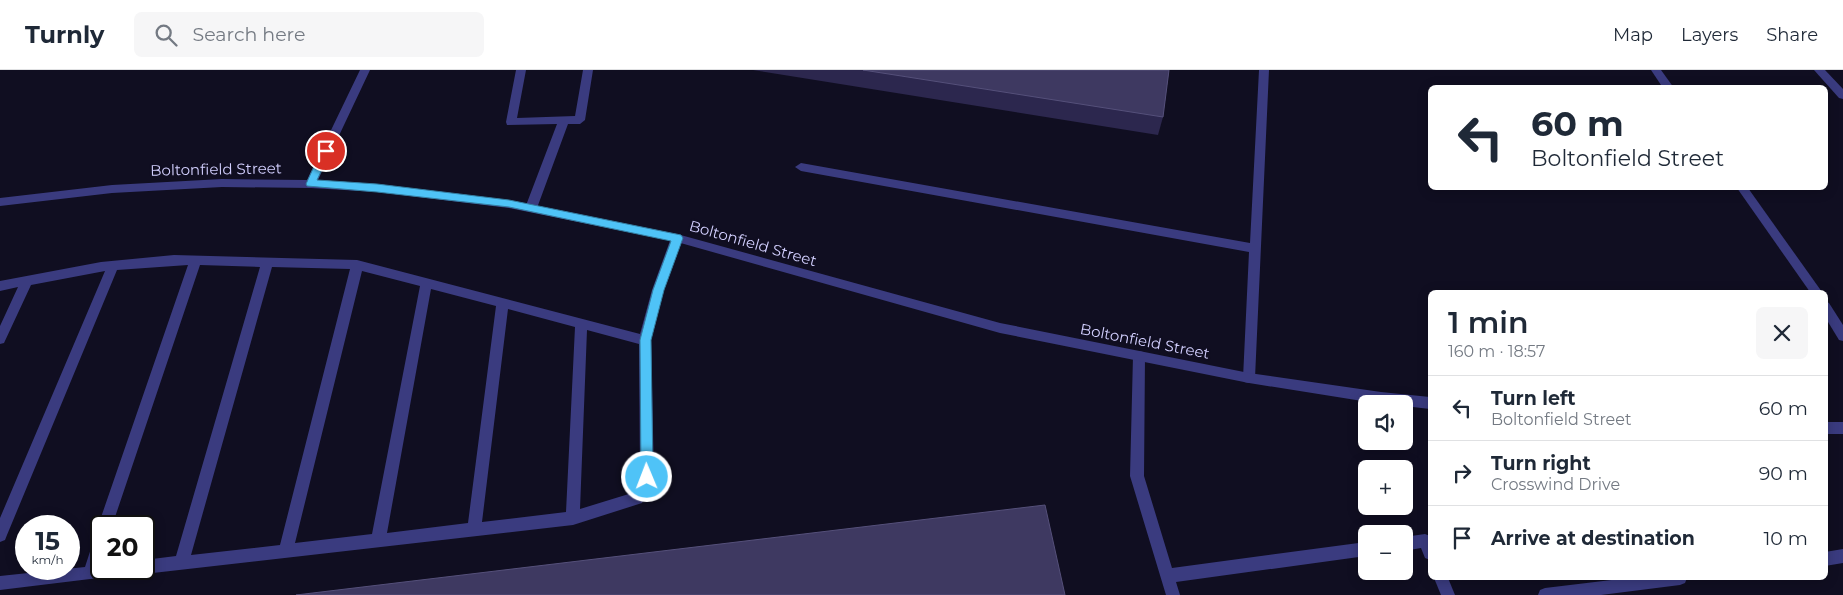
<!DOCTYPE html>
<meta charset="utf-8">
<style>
body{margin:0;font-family:Montserrat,sans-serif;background:#f6f6f7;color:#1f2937;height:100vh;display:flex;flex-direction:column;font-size:19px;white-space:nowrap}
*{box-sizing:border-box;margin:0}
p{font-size:16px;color:#747a83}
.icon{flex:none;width:28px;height:28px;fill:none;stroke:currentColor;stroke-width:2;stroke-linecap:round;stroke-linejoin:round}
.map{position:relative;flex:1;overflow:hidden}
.panel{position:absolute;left:1428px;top:220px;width:400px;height:290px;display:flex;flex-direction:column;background:#fff;border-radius:8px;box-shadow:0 2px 12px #0003}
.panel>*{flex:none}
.banner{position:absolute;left:1428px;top:15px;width:400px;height:105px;border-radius:8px;box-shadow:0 2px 12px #0003;background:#fff;color:#1f2937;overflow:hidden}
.tools{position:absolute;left:1358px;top:325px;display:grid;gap:10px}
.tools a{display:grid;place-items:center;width:55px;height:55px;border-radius:8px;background:#fff;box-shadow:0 2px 12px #0003;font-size:25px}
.speed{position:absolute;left:15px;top:445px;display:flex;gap:10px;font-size:25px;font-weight:700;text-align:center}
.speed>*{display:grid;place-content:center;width:65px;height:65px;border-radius:50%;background:#fff;box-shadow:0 2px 12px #0003;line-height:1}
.speed small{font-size:12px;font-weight:400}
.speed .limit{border:2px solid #111;border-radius:8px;background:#fff;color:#111}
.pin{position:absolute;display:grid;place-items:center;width:42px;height:42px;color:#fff;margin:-21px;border:2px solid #fff;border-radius:50%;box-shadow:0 1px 5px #0007}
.me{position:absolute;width:55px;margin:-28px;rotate:359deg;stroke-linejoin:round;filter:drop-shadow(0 0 4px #0008)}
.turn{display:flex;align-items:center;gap:18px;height:105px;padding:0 20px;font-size:22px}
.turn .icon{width:65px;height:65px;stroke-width:2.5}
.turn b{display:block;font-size:35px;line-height:42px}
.round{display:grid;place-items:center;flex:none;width:52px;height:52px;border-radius:8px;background:#f6f6f7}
.head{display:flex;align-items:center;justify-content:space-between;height:85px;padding:0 20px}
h1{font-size:30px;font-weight:600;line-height:38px}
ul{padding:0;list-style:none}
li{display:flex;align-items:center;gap:15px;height:65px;padding:0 20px;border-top:1px solid #e0e1e3}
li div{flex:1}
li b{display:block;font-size:19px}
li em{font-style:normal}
header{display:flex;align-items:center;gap:30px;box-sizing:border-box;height:70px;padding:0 25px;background:#fff;border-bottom:1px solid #e0e1e3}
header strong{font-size:24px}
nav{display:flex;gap:28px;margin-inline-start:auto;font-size:18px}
.search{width:350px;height:45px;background:#f6f6f7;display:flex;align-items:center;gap:12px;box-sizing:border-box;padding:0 18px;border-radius:8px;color:#747a83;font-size:19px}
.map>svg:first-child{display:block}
</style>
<header>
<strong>Turnly</strong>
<div class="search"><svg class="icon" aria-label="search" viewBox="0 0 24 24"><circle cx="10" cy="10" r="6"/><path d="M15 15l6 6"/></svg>Search here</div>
<nav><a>Map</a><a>Layers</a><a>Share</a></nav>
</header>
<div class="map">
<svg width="1843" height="525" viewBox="0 0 1843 525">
<rect width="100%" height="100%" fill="#100e21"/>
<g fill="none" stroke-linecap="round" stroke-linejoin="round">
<g fill="#3a3b7f" fill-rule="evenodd">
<polygon points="516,0 526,0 517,48 575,46 583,0 593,0 585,50 580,54 568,54 537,138 531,142 525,138 557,54 507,55 506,52"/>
<polygon points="1259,0 1269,0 1255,308 1254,312 1249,313 1244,312 1243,308 1249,182 801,101 795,97 801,93 1250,173"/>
<polygon points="1651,0 1661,0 1674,18 1663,18"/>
<polygon points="1814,0 1825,0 1843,19 1843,29 1839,28"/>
<polygon points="1737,118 1748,118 1822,222 1810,222"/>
<path d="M 677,164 L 683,168 L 664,220 L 651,270 L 654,407 L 642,433 L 573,455 L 144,504 L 139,502 L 137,499 L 144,499 L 144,490 L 176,486 L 260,197 L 200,195 L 112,456 L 101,456 L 101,461 L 98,456 L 188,195 L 117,200 L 7,465 L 5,470 L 0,472 L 0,448 L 105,201 L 31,215 L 4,273 L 0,274 L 0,256 L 18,217 L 0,221 L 0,211 L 101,192 L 174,185 L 357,190 L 640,264 L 652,220 L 671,168 ZM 272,197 L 350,199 L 280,475 L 191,485 ZM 362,201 L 420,216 L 372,464 L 295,473 ZM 431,219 L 496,236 L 468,453 L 387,463 ZM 508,239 L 575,257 L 566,442 L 482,452 ZM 587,260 L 639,274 L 640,407 L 632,423 L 580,439 Z"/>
<polygon points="1825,231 1829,233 1843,255 1843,271 1839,270 1825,247"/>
<polygon points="1139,281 1143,282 1145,286 1144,406 1172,498 1366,472 1366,486 1176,512 1180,525 1166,525 1130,406 1133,286 1135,282"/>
<polygon points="101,461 101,499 133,499 131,504 0,520 0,506 85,497 96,463"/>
<polygon points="1425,464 1430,466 1430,490 1425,488 1421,478 1404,481 1404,467"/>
<polygon points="1843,479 1843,493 1825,496 1825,482"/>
<polygon points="1434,508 1448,508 1455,525 1441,525"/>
<polygon points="1628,508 1687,508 1685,513 1680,515 1601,525 1538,525 1540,520 1545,518"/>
</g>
<g fill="#3a3b7f" fill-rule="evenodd">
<polygon points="360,0 370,0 318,110 377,114 509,130 677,164 1000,253 1249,303 1381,322 1430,327 1430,339 1404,336 1404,334 1381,334 1249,313 1000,263 677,172 509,138 377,122 311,118 222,117 112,123 0,136 0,128 112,115 222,109 307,110"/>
<rect x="1825" y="352" width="18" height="12"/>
</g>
</g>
<polygon fill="#2c274e" points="753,0 1169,0 1163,47 1158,65"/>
<g fill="#3e3961" stroke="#55507a">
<polygon points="863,0 1169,0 1163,47"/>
<polygon points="1045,435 1065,525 296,525"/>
</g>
<polygon fill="#4fc3f7" stroke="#337fa1" points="326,78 331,81 317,110 377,114 509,130 681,165 683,168 664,220 651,270 653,407 651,411 647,412 641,407 640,270 653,220 671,171 509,137 377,122 307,116 306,114 321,81"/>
<g text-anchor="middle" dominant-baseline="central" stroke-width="4" stroke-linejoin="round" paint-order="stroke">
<g font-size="15" fill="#d2cffe" stroke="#100e21">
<text transform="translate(216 99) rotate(-1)">Boltonfield Street</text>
<text transform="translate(753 173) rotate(16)">Boltonfield Street</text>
<text transform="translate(1145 271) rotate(11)">Boltonfield Street</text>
</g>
</g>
</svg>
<div class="tools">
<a><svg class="icon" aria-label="sound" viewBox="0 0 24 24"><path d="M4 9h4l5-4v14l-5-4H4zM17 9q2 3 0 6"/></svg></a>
<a>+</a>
<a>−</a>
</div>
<div class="speed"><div>15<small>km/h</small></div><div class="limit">20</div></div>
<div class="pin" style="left:326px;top:81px;background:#d93025"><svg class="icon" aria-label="arrive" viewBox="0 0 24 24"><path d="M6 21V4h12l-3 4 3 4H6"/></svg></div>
<svg class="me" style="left:647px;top:407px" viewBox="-20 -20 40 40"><circle r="17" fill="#4fc3f7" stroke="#fff" stroke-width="3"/><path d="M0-11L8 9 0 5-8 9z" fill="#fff"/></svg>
<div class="banner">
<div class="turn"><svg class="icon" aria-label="left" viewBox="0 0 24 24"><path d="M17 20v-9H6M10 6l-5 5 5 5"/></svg><div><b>60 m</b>Boltonfield Street</div></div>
</div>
<section class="panel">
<div class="head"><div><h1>1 min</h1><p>160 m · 18:57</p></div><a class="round"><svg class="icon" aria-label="close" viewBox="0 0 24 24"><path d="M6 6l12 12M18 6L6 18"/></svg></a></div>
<ul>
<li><svg class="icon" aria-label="left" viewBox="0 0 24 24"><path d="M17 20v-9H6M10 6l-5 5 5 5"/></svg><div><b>Turn left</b><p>Boltonfield Street</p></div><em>60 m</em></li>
<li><svg class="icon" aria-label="right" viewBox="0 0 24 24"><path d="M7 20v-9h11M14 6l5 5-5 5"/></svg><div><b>Turn right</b><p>Crosswind Drive</p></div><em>90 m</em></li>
<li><svg class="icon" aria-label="arrive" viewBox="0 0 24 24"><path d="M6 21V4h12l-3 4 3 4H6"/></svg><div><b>Arrive at destination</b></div><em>10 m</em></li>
</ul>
</section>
</div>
